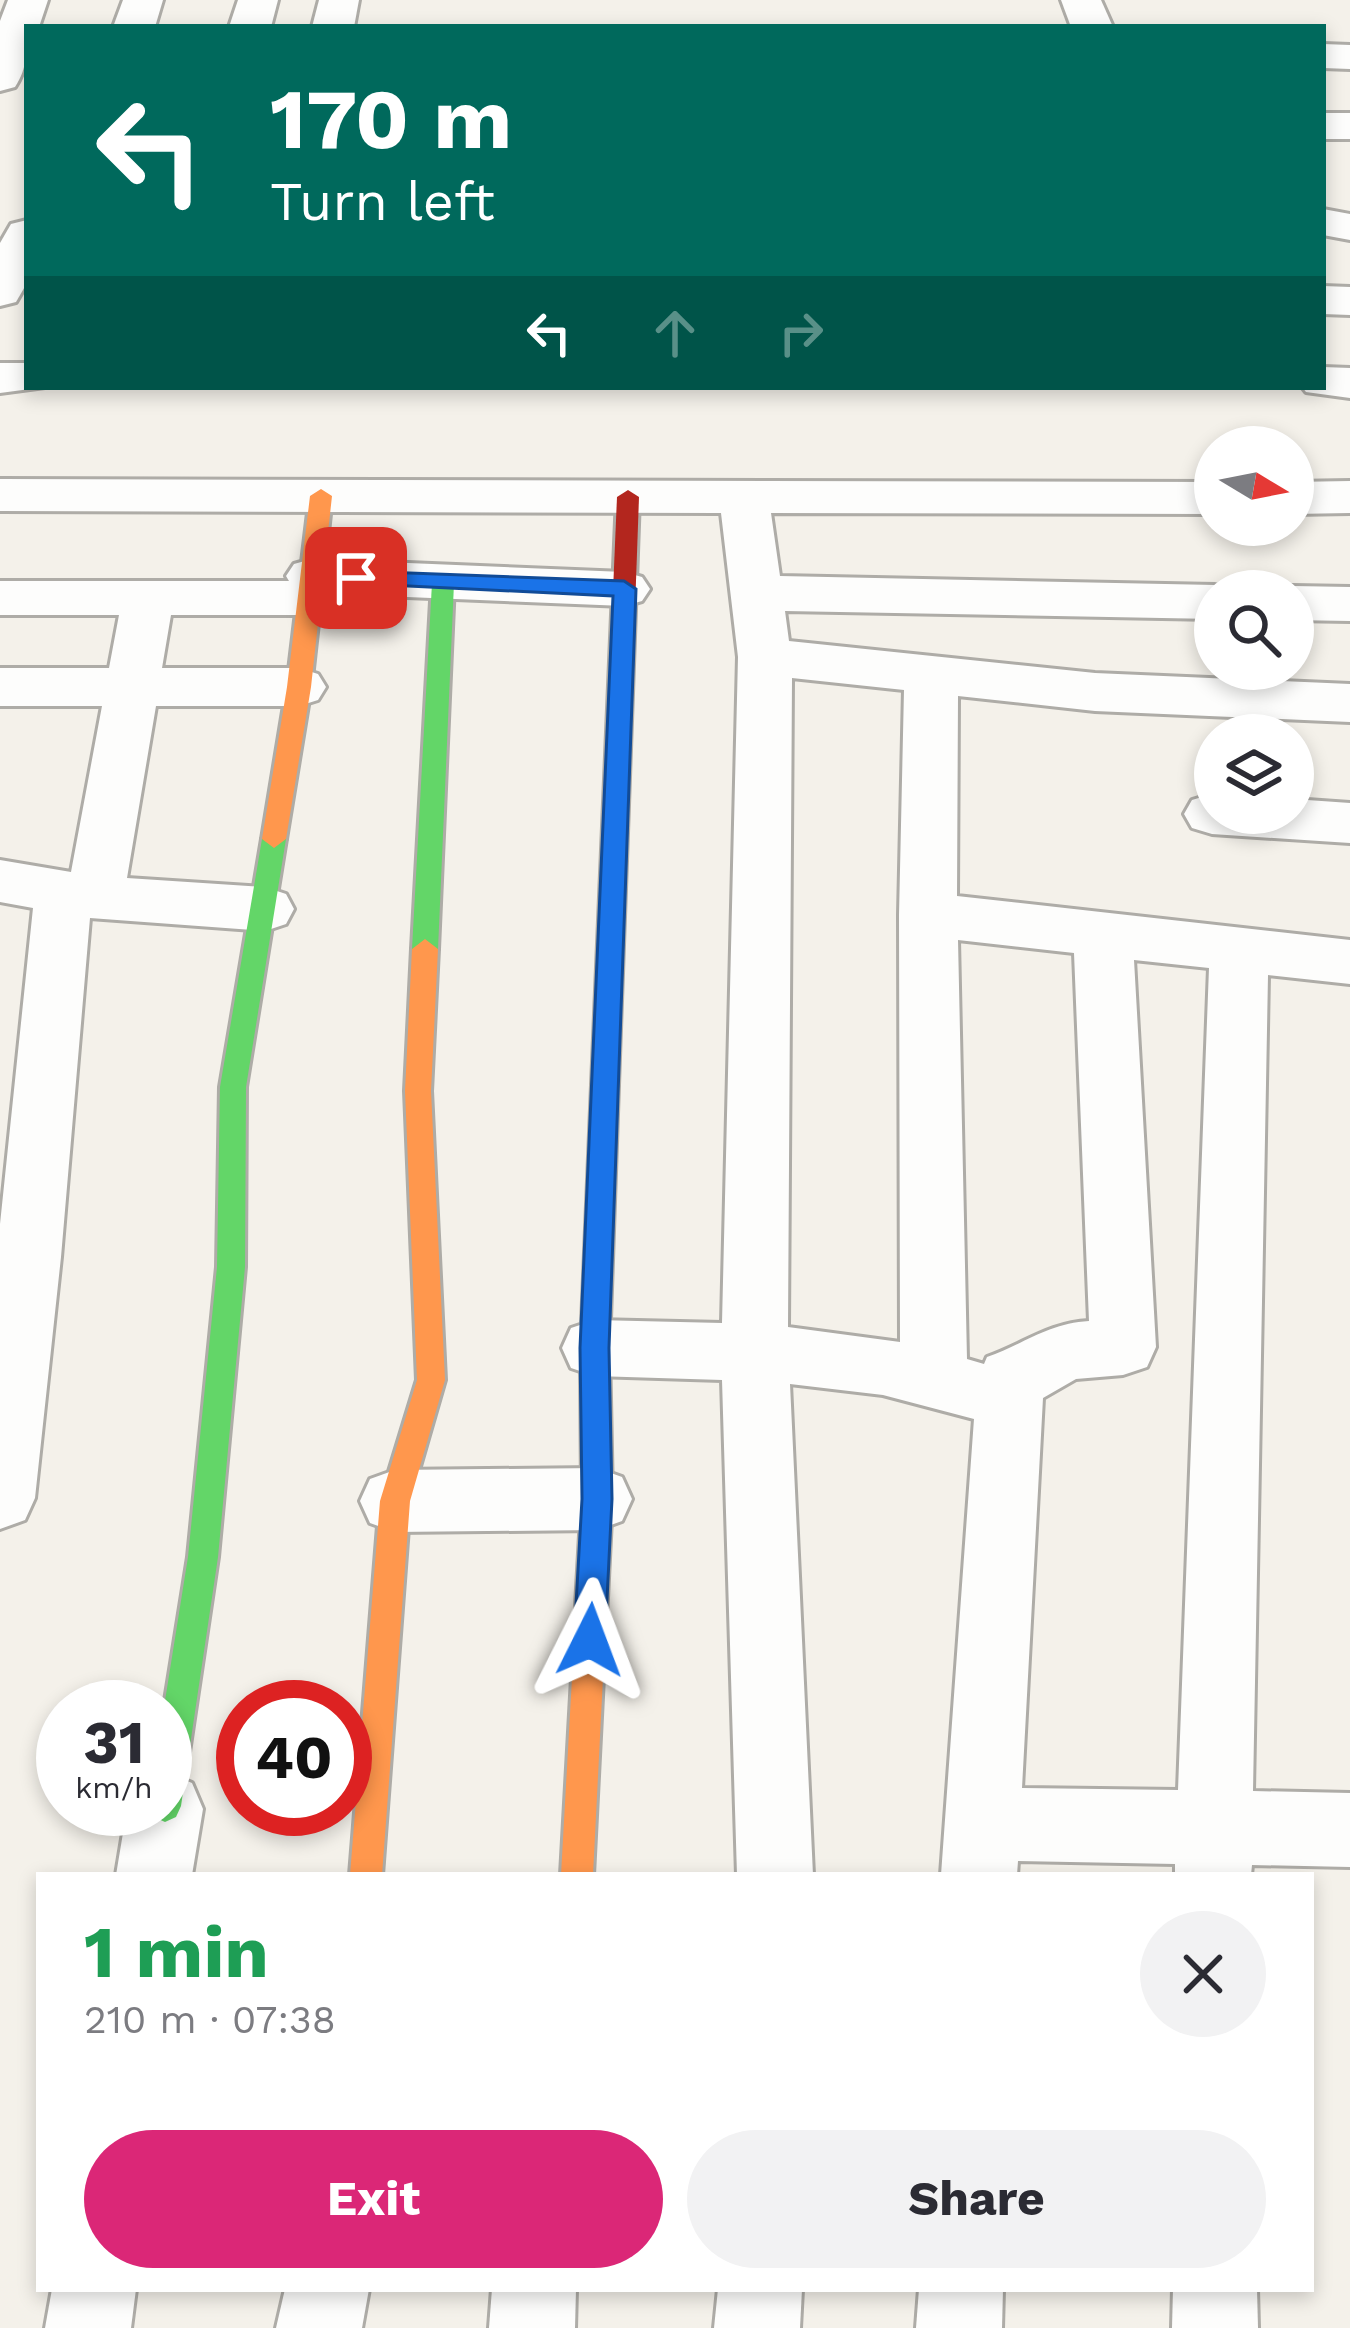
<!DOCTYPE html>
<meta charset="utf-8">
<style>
body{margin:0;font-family:"Work Sans",sans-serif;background:#f2f2f3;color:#2b2b33;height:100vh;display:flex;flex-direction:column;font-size:45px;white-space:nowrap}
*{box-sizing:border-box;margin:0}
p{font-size:39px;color:#7c7c81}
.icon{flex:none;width:66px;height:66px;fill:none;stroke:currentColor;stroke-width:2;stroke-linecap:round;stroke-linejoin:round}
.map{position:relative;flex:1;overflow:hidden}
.panel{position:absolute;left:36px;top:1872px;width:1278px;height:420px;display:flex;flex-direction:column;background:#fff;border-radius:0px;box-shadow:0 6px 18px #0003}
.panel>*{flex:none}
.hud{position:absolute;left:24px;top:24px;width:1302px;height:366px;border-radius:0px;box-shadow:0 6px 18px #0003;background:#00695c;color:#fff;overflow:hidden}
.needle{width:78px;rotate:100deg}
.fabs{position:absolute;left:1194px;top:426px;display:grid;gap:24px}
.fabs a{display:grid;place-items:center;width:120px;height:120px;border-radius:50%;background:#fff;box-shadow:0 6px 18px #0003;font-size:60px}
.speed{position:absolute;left:36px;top:1680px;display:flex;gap:24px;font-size:60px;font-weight:700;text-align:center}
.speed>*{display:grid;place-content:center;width:156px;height:156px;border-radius:50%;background:#fff;box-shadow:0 6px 18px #0003;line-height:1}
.speed small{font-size:30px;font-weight:400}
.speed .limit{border:18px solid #d22;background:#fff;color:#111}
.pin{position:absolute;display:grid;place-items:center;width:102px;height:102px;color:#fff;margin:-51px;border-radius:24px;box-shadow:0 6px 18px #0006}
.me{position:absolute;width:132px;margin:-66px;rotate:3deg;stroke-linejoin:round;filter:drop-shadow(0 0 9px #0008)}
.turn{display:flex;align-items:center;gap:42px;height:252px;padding:0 48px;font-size:54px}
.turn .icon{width:156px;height:156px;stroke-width:2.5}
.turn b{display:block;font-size:84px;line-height:102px}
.lanes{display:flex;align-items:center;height:114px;padding:0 48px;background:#0003;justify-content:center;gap:60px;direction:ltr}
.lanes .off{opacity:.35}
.round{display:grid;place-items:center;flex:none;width:126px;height:126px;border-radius:63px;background:#f2f2f3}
.overview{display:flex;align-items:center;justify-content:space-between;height:204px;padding:0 48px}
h1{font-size:72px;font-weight:700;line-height:90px;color:#1e9e55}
.button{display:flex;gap:24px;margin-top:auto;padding:24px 48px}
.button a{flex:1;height:138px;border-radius:72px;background:#db2777;color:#fff;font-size:48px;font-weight:700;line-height:138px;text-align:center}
.button a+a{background:#f2f2f3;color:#2b2b33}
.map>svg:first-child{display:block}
</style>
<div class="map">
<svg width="1350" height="2328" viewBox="0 0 1350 2328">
<rect width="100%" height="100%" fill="#f4f1ea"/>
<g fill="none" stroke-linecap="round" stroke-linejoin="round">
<g stroke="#aeaca7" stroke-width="6">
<g id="street">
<path d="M 8,0 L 48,0 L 39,27 L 27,27 C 27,49 28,68 15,87 L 0,91 L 0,21 Z"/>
<polygon points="123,0 163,0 155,27 113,27"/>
<polygon points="238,0 278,0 271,27 229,27"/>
<polygon points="319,0 359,0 354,27 312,27"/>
<polygon points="1061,0 1101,0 1113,27 1071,27"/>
<polygon points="1323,44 1350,45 1350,69 1323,68"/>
<rect x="1323" y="113" width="27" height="26"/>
<polygon points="1323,209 1350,214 1350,240 1323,235"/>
<polygon points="27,220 27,283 16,302 0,306 0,243 11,224"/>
<polygon points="1323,286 1350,287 1350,315 1323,314"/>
<polygon points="0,363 27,363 27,387 45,387 0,393"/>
<polygon points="1323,367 1350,368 1350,398 1306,392 1302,387 1323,387"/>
<path d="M 0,479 L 1215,482 L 1215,514 L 771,513 L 780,576 L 1215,585 L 1234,591 L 1215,591 L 1215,619 L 785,611 L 789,641 L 1095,673 L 1350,684 L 1350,722 L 1095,711 L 958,696 L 957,896 L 1350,940 L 1350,984 L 1268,975 L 1253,1791 L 1350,1793 L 1350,1867 L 1252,1865 L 1251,1875 L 1175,1875 L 1175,1864 L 1018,1861 L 1017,1875 L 941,1875 L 974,1419 L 883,1395 L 790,1384 L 813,1875 L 737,1875 L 722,1380 L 595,1376 L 571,1368 L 562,1348 L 571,1328 L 595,1320 L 722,1323 L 738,657 L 721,513 L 0,511 ZM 792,678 L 904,690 L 899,915 L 900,1342 L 788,1327 ZM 958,940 L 1074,953 L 1089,1321 C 1049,1323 1024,1344 987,1357 L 984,1364 L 967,1359 ZM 1134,960 L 1209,968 L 1178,1790 L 1022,1788 L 1043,1398 L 1076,1379 L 1123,1375 L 1147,1367 L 1156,1347 Z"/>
<polygon points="1350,481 1350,513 1293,514 1293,482"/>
<polygon points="312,559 624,572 642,577 650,589 642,601 624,606 334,594 328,610 310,615 171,615 162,668 299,668 318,674 326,687 318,700 299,706 156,706 127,878 265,887 286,894 294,909 286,924 265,931 90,918 61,1257 35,1498 25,1520 0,1529 0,1224 33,908 0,902 0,860 71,872 102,706 0,706 0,668 109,668 119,615 0,615 0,581 289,581 286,576 294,564"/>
<polygon points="1293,586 1350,587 1350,621 1293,620 1293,591 1274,591"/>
<polygon points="1212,794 1215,813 1293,813 1293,799 1350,803 1350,843 1212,834 1192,828 1184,814 1192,800"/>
<polygon points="597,1468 622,1477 632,1499 622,1521 597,1530 395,1532 370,1523 360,1501 370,1479 395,1470"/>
<polygon points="165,1772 192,1783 203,1809 192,1875 116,1875 127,1809 165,1809"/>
<polygon points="52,2289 136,2289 131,2328 45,2328"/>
<polygon points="285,2289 369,2289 362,2328 276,2328"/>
<polygon points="492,2289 576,2289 575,2328 489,2328"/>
<polygon points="718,2289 802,2289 800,2328 714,2328"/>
<polygon points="919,2289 1003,2289 1002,2328 916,2328"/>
<polygon points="1173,2289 1257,2289 1258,2328 1172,2328"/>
</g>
</g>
<g stroke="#aeaca7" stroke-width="6">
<g id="fast">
<polygon points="443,576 454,583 438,949 425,959 412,949 432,583"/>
<polygon points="274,830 286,839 246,1087 245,1267 218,1557 181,1806 176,1817 165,1822 154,1817 150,1809 165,1809 164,1707 188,1557 217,1267 220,1087 262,839"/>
</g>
</g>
<g stroke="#aeaca7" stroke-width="6">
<g id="slow">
<polygon points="321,489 332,496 311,687 286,839 274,848 262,839 287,687 310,496"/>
<polygon points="425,939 438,949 431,1091 445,1380 410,1501 382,1875 350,1875 380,1501 417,1380 405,1091 412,949"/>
<polygon points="605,1075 614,1078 618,1085 609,1348 612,1499 593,1875 561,1875 582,1499 581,1348 592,1085 596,1078"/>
</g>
</g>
<g stroke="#aeaca7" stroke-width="6">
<polygon id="jam" points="628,490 639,497 618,1085 614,1092 596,1092 592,1085 617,497"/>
</g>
<use href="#street" fill="#fdfdfc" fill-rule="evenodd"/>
<use href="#fast" fill="#63d668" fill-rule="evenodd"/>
<use href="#slow" fill="#ff974d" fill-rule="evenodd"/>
<use href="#jam" fill="#b3261e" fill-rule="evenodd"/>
</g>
<polygon fill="#1a73e8" stroke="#114b97" stroke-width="3" points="356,571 624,581 636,589 609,1348 612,1499 605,1640 601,1650 590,1655 578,1650 574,1640 582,1499 580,1348 613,596 348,583 345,578"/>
</svg>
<div class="fabs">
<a><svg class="needle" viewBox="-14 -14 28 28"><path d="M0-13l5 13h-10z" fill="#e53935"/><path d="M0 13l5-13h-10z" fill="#7c7c81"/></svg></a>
<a><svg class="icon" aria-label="search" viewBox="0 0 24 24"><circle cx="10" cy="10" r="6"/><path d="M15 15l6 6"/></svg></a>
<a><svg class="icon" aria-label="layers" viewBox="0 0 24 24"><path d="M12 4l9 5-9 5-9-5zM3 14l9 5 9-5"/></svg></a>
</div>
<div class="speed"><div>31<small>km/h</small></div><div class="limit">40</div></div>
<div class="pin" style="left:356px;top:578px;background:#d93025"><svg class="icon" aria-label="arrive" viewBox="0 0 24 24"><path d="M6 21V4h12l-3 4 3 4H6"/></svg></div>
<svg class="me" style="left:590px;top:1640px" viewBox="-20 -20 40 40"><path d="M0-17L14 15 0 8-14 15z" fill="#1a73e8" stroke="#fff" stroke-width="4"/></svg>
<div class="hud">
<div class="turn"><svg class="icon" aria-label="left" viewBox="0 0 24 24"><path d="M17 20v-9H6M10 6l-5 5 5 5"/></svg><div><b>170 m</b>Turn left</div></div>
<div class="lanes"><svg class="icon" aria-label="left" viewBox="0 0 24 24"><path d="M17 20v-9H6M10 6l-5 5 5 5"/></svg><svg class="icon off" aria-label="ahead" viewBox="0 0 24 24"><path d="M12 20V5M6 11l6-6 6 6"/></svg><svg class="icon off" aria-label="right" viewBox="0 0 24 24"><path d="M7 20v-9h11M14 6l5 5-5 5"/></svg></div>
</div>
<section class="panel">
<div class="overview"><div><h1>1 min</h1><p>210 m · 07:38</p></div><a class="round"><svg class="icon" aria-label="close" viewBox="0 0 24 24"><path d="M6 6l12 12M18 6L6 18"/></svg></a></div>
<div class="button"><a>Exit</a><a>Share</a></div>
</section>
</div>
